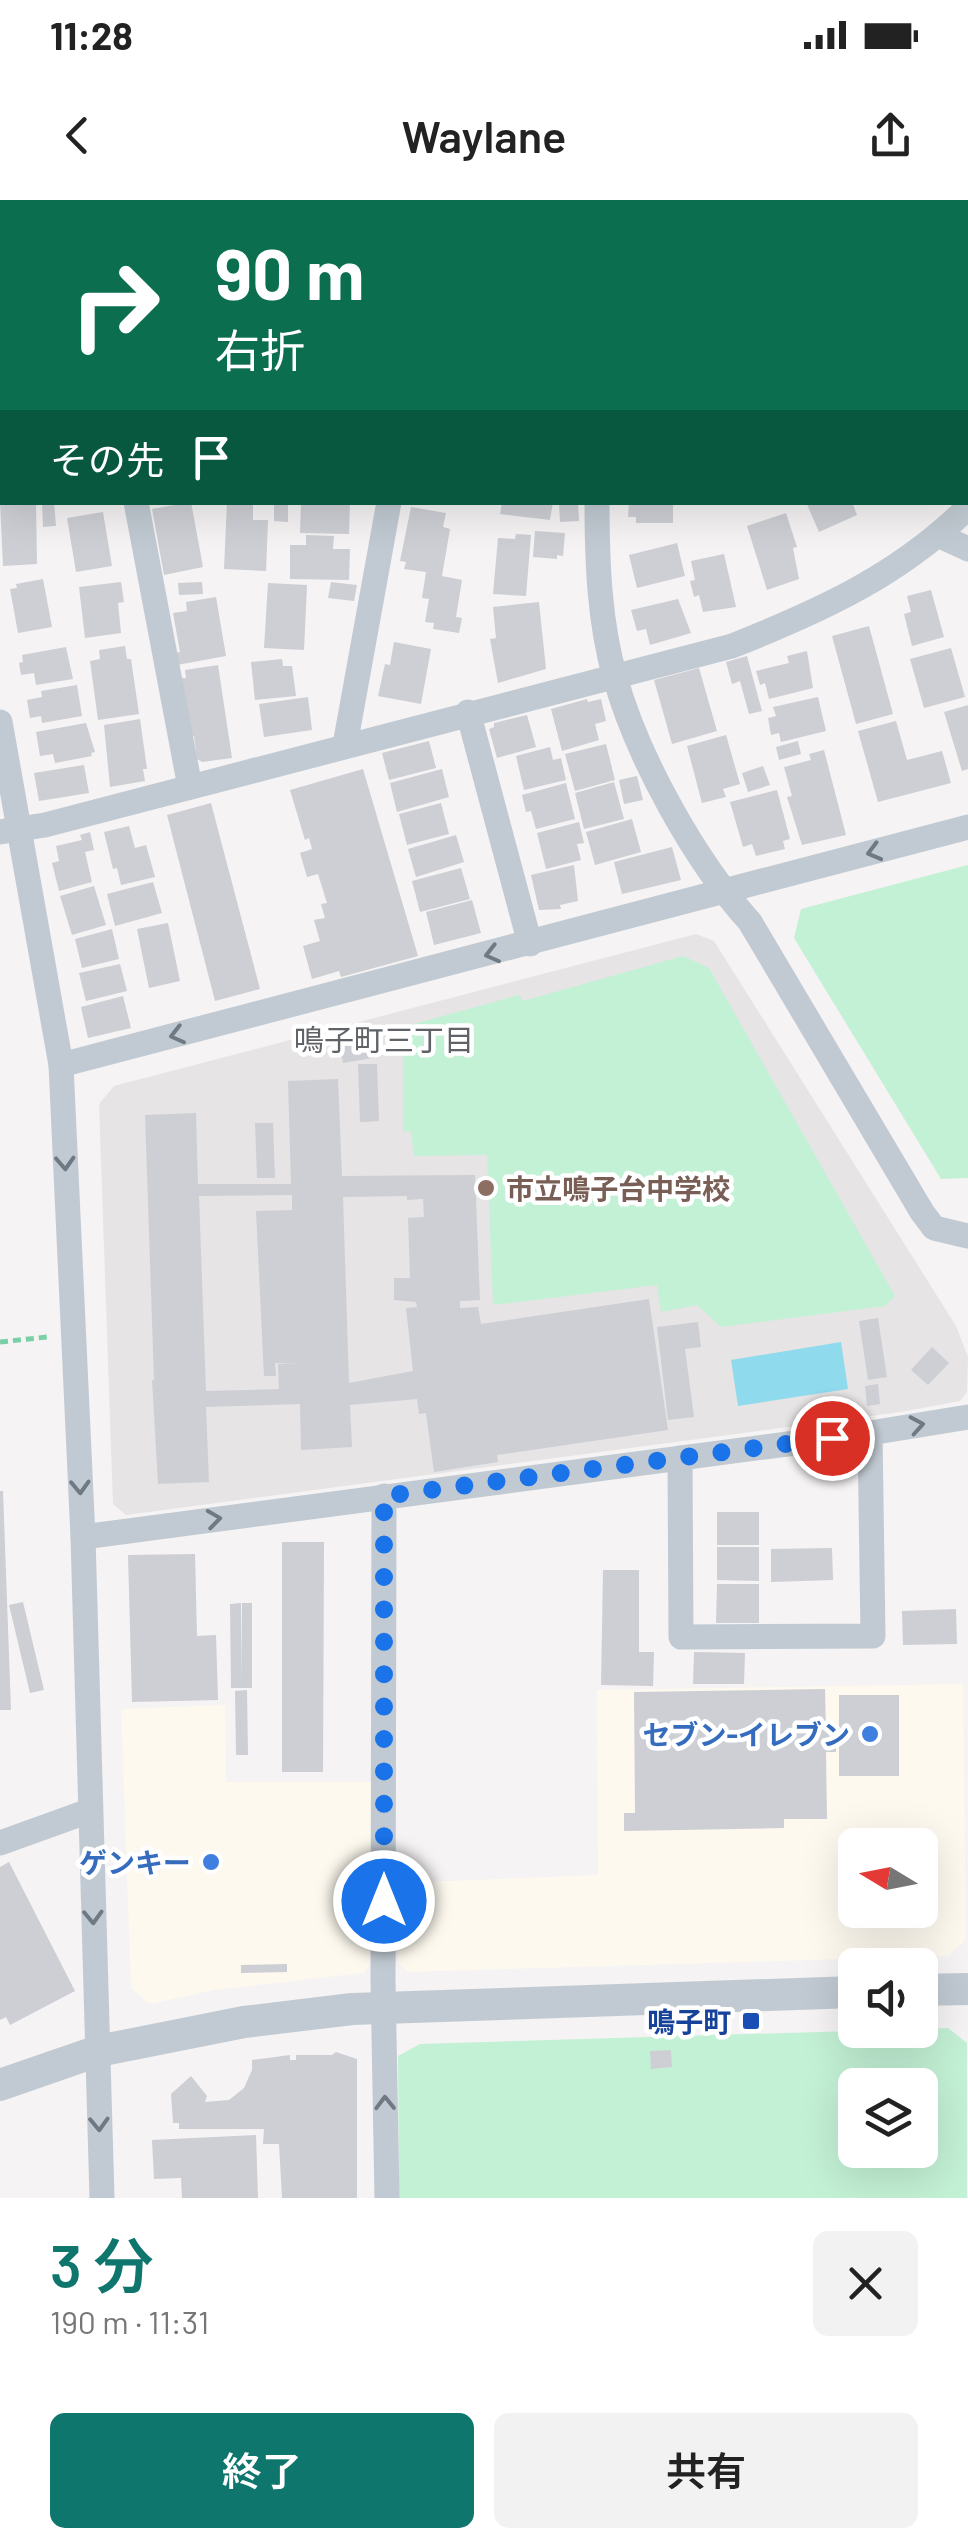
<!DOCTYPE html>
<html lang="ja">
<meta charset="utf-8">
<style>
body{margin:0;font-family:Barlow,"Noto Sans JP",sans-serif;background:#f2f2f2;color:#222;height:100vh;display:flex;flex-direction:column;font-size:38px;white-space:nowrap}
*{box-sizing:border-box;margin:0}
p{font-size:32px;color:#767676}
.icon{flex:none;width:55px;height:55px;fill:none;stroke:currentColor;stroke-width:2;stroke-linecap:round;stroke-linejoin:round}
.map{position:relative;height:1998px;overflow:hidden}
.drawer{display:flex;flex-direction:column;background:#fff;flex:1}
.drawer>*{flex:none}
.guide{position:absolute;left:0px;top:0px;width:970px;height:305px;box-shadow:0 10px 40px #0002;background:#0b6e4f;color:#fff;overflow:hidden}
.needle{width:65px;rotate:280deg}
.tools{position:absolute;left:838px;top:1628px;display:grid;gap:20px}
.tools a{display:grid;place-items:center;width:100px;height:100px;border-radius:15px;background:#fff;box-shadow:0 10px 40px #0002;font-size:50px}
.pin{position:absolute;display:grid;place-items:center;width:85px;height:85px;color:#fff;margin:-42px;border:5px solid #fff;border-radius:50%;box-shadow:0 2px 10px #0007}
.me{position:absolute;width:110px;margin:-55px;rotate:0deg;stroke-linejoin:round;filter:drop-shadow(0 0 8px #0008)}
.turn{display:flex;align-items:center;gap:35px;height:210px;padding:0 50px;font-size:45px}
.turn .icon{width:130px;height:130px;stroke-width:2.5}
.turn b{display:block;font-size:70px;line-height:85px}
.then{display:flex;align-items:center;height:95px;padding:0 50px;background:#0003;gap:20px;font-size:38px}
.round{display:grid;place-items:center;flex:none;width:105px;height:105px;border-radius:15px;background:#f2f2f2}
.head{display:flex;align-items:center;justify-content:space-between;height:170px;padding:0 50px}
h1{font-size:60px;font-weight:600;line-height:75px;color:#0f766e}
.primary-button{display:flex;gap:20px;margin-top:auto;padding:20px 50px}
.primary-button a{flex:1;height:115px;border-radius:15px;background:#0f766e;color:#fff;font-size:40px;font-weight:600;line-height:115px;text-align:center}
.primary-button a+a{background:#f2f2f2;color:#222}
.status{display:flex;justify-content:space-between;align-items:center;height:70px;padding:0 50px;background:#fff;direction:ltr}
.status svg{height:28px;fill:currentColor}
header{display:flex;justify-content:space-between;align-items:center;height:130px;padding:0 50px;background:#fff;font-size:45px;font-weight:600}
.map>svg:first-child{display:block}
</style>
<div class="status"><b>11:28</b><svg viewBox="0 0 49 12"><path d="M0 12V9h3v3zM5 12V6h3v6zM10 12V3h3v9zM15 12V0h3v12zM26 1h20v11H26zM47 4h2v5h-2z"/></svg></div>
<header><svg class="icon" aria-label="back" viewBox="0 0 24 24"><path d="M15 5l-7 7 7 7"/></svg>Waylane<svg class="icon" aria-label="share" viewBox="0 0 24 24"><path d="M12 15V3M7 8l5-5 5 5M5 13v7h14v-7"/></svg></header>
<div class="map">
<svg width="968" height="1998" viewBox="0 0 968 1998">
<rect width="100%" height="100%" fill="#f5f3f3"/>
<g fill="#fdf9ef" fill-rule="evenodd">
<path d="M 963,1484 L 966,1739 L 948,1756 L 408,1772 L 398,1762 L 398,1683 L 598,1675 L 597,1490 ZM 855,1645 L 920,1645 L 920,1710 L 855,1710 Z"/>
<polygon points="225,1505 226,1582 371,1582 373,1763 363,1773 215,1790 150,1804 131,1788 121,1509"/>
</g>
<polygon fill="#e6e4e5" points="696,734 714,741 956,1126 968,1157 967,1192 960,1201 901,1212 126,1315 113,1304 99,904 114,886"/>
<g fill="#c3f1d5" fill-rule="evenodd">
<polygon points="968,665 968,978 941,979 794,738 801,709"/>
<polygon points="683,756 709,768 895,1096 885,1106 721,1127 697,1105 661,1112 657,1085 493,1105 487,955 414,956 411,931 403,932 403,827 519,795 523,801"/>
<path d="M 948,1828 L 967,1843 L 967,1998 L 399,1998 L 398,1856 L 420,1844 ZM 855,1885 L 920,1885 L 920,1950 L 855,1950 Z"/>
</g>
<polygon fill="#90daee" points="841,1142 848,1189 738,1206 731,1160"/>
<g fill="#cdcfd5" fill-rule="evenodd">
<polygon points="0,302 36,302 37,364 3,366"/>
<polygon points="42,302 54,302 56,326 43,327"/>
<polygon points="191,302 203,367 164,375 152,309"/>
<polygon points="227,302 253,302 253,320 268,320 266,371 224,369"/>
<polygon points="274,302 288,302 288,322 274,321"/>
<polygon points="301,302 350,302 349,334 300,333"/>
<polygon points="502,302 553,302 550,320 500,314"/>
<polygon points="559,302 578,302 579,321 560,322"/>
<polygon points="629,302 673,302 673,323 636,323 636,317 628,317"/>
<polygon points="806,302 852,302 857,315 819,332"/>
<polygon points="411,307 446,313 443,327 450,329 442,376 462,380 456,417 462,418 459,433 433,429 434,423 425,422 429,399 422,398 426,372 404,369 406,362 400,361"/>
<polygon points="103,312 112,366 76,372 67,318"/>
<polygon points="786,313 797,347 793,348 799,379 767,390 747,326"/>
<polygon points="535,331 565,333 563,356 557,355 557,359 533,357"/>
<polygon points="516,334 531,335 526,396 493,394 498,338 515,339"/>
<polygon points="306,335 334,336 333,349 350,349 349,380 290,379 290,345 306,345"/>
<polygon points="677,343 685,376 637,388 629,355"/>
<polygon points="724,354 736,407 703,412 699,395 694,397 690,381 695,380 691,361"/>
<polygon points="43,379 52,427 18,433 10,389 17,388 16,384"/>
<polygon points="121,382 124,402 118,403 121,433 85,438 79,387"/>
<polygon points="202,382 203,394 179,395 178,383"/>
<polygon points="331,382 357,385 354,401 328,398"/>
<polygon points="268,383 307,385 304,450 264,448"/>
<polygon points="931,390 944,437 912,446 904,414 911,412 907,396"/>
<polygon points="216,397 226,456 177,465 175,453 180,452 173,413 187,411 186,402"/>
<polygon points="678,399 691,433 650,445 646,429 637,431 631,410"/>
<polygon points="539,402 546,469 498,483 490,439 496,438 493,407"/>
<polygon points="869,426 893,514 856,524 832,436"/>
<polygon points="394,442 431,449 421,504 378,496 385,464 390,465"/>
<polygon points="125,446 127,459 131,459 139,514 98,520 90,461 100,459 99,450"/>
<polygon points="66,447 73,479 36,485 34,473 21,475 19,463 23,462 22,455"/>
<polygon points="951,448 965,497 924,508 910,459"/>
<polygon points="807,451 813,488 769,499 765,483 760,485 756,471 789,463 787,456"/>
<polygon points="747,456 762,511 749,514 740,481 732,484 726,462"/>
<polygon points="282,459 283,466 292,466 296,496 255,500 251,462"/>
<polygon points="218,465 232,558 202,562 197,559 194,536 190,537 179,478 186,478 185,470"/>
<polygon points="699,468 717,531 672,544 654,480"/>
<polygon points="77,485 82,516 42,523 41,516 30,518 27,500 42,497 41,491"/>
<polygon points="308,497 312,530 264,537 259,504"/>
<polygon points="818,497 826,531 781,542 779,533 771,535 768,518 776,516 773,507"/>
<polygon points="587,499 588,502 601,499 606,521 595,524 599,540 562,551 551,509"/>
<polygon points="968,505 968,569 962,571 944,512"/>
<polygon points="527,515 536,547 497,558 489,529 494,527 494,523"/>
<polygon points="140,519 147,569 143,569 145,581 110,587 104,525"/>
<polygon points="896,521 907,560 942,551 951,583 878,602 858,531"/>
<polygon points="86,523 95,552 91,553 92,556 55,563 53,554 40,556 36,532"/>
<polygon points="726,535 740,584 723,589 726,597 702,603 687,546"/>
<polygon points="429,541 436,568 389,580 382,553"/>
<polygon points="798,541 801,554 779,560 776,547"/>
<polygon points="606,544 615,580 575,591 565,554"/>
<polygon points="550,547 553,560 561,558 566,580 524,590 516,556"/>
<polygon points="824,550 846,635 802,645 787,597 792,596 784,567 811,560 809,554"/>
<polygon points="84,565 89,593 39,601 34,573"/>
<polygon points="763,566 770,585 748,592 742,573"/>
<polygon points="363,569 418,756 341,777 339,771 312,779 303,746 320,741 314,720 325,718 321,704 327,703 318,674 307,677 300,653 312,649 309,638 305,640 290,590"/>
<polygon points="442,569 449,597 397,612 390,583"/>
<polygon points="637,576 643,600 624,604 619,580"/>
<polygon points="614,582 624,619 584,629 575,593"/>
<polygon points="566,583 575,619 536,629 531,611 526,612 522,595"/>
<polygon points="777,590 790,639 783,641 785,649 756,656 752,644 743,647 730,602"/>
<polygon points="211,603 260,789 215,801 167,615"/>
<polygon points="441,603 449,634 407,645 399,614"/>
<polygon points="632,619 641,652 595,665 586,632"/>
<polygon points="579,622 584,643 577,644 581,660 546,669 537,633"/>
<polygon points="129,626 135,648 146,645 155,677 121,685 117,668 113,669 104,632"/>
<polygon points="90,632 94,650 85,652 92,682 59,691 52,663 59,661 56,646 82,640 80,635"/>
<polygon points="456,635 464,662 416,677 408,649"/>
<polygon points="672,647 681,680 622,694 614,662"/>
<polygon points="574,665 578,701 560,705 561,709 539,710 531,675"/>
<polygon points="461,668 470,699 420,712 412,681"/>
<polygon points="153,682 162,713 115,726 107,694"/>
<polygon points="94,686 106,725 72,735 60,696"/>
<polygon points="472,700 481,733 434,745 426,712"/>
<polygon points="168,723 180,781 149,788 137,729"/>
<polygon points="112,729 119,759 82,768 75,739"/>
<polygon points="120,764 127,791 86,801 79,773"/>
<polygon points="123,796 131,828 88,838 81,807"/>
<polygon points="375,835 378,857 343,863 339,842"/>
<polygon points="358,864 377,864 379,921 360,922"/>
<path d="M 338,879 L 342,976 L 475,975 L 480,1100 L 460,1101 L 460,1108 L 478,1107 L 481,1124 L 649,1099 L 668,1230 L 497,1255 L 498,1262 L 434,1272 L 426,1213 L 419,1214 L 417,1199 L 350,1205 L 352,1247 L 301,1250 L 300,1204 L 206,1207 L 209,1282 L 158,1284 L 152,1180 L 154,1180 L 145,915 L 196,913 L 198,984 L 291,984 L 288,881 ZM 292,995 L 292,1010 L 256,1011 L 264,1176 L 276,1176 L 275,1163 L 297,1164 L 278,1164 L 279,1189 L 206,1191 L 199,996 ZM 407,996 L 407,1000 L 423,999 L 424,1017 L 408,1018 L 410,1078 L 394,1078 L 394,1100 L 416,1102 L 417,1107 L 406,1108 L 413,1171 L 349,1183 L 343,997 Z"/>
<polygon points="255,923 273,923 275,978 257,978"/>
<polygon points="878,1118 887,1177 868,1180 859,1121"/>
<polygon points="698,1122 701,1147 685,1149 694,1217 668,1220 657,1127"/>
<polygon points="932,1147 949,1163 928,1185 911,1170"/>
<polygon points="878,1184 880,1204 867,1206 865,1186"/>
<polygon points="0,1291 3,1291 11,1510 0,1510"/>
<rect x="717" y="1312" width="42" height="33"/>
<polygon points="282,1342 324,1342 323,1572 282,1572"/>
<polygon points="717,1347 759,1347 759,1381 717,1380"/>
<polygon points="832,1348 833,1380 771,1382 771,1349"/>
<polygon points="195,1354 197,1436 216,1435 218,1500 132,1502 128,1355"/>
<polygon points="603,1370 639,1370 639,1452 654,1452 653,1486 601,1485"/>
<polygon points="717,1384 759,1384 759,1423 716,1423"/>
<polygon points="23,1402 44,1490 30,1493 9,1405"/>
<polygon points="241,1403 242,1481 242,1403 252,1403 252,1488 231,1488 230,1404"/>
<polygon points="956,1409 957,1444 903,1445 902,1411"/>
<polygon points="694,1452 745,1453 744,1484 693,1484"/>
<polygon points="825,1489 826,1532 836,1532 836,1552 826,1552 827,1619 784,1619 784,1628 624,1631 624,1613 635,1613 634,1492"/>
<polygon points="247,1490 248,1555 236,1555 235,1491"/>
<rect x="839" y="1495" width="60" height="81"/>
<polygon points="9,1662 75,1791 10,1825 6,1817 0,1820 0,1667"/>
<polygon points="287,1764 287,1772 241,1773 241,1765"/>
<polygon points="671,1850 672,1867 651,1869 650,1851"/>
<polygon points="336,1852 357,1859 357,1998 282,1998 279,1944 263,1944 264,1929 179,1929 179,1923 173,1923 171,1894 191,1876 207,1896 205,1902 229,1900 244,1888 252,1870 252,1860 290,1855 290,1860 296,1860 296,1855 332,1855"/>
<polygon points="256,1935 258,1998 182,1998 181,1978 154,1979 152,1940"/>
</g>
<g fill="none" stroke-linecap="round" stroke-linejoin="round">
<polyline stroke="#7ad0a6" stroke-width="5" stroke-dasharray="8 5" stroke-linecap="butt" points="0,1142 47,1137"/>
<g stroke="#c1cad2" stroke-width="25">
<polyline points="449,2 449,0"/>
<polyline points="652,2 653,0"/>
<polyline points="890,2 891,0"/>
<polyline points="0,50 2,50"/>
<polyline points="0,278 2,278"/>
<polyline points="136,302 190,587"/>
<path d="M 597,302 C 597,359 599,422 615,477 C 637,557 695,661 750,722 L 922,1012 L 934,1028 L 968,1036"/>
<polyline points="940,336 968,349"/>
<polyline points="468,512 530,744"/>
<polyline points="0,522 61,865 83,1337 102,1998"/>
<polyline points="345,545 389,302"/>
<path d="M 0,632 L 45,625 L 732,446 C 820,411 900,375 968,307"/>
<polyline points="61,865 968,627"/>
<polyline points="680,1258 681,1437 873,1436 870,1233"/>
<polyline points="384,1296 383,1780 387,1998"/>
<polyline points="83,1337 870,1233 968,1217"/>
<polyline points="0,1643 89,1611"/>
</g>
<g stroke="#c1cad2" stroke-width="32">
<polyline points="920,1790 968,1789"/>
<polyline points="0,1885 98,1851 244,1822 352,1809 855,1792"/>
</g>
</g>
<defs><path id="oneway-chevron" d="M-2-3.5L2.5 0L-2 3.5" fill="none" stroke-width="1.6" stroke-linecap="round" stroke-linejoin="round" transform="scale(2.5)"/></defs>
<g stroke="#6e7983">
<use href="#oneway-chevron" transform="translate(874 652) rotate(165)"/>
<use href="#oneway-chevron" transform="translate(492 754) rotate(166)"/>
<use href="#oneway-chevron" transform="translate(177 835) rotate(166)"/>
<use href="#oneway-chevron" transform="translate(65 963) rotate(87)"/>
<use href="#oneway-chevron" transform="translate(917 1225) rotate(-10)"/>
<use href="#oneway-chevron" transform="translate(80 1287) rotate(88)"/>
<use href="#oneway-chevron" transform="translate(214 1319) rotate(-8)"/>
<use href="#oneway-chevron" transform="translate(93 1717) rotate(88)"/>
<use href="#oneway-chevron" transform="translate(385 1903) rotate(-91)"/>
<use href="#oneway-chevron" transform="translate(99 1924) rotate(88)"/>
</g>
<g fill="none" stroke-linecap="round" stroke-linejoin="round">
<polyline stroke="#1a73e8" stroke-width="18" stroke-dasharray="0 32.4" points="384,1701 384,1296 832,1238"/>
</g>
<circle fill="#8d6e63" stroke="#fff" stroke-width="4" cx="486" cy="988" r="10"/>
<g fill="#3f7fe0" stroke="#fff" stroke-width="4">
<circle cx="870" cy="1534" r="10"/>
<circle cx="211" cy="1662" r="10"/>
</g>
<rect fill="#1a4fb4" stroke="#fff" stroke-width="4" x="741" y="1811" width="20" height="20" rx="5"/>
<g text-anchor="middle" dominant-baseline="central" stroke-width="9" stroke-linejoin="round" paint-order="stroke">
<g font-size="28" font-weight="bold" fill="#785e54" stroke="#fff" text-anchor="start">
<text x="506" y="988">市立鳴子台中学校</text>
</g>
<g font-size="28" font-weight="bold" fill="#366cbe" stroke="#fff" text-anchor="end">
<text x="850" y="1534">セブン-イレブン</text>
<text x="191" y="1662">ゲンキー</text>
</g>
<g font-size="28" font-weight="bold" fill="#164399" stroke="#fff" text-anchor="end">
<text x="731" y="1821">鳴子町</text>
</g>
<g font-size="30" fill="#5f6368" stroke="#fff">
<text x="384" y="839">鳴子町三丁目</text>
</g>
</g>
</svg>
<div class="tools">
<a><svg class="needle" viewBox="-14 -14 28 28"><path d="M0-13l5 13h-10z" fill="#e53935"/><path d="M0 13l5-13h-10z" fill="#767676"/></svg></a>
<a><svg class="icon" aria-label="sound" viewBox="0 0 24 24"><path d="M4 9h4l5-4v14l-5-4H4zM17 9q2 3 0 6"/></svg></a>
<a><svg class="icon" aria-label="layers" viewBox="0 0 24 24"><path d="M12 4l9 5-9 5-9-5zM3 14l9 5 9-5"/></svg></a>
</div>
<div class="pin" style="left:832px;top:1238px;background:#d93025"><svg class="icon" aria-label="arrive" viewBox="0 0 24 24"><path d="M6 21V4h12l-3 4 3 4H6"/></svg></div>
<svg class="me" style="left:384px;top:1701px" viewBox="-20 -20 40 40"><circle r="17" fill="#1a73e8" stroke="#fff" stroke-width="3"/><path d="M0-11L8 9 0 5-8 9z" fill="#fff"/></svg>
<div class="guide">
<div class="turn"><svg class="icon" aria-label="right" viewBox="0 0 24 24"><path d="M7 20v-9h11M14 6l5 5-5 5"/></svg><div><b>90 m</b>右折</div></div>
<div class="then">その先<svg class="icon" aria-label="arrive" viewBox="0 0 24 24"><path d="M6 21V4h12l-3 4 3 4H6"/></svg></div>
</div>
</div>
<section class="drawer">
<div class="head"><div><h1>3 分</h1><p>190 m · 11:31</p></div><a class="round"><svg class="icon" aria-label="close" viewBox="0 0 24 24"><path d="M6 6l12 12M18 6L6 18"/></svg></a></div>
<div class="primary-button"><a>終了</a><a>共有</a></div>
</section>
